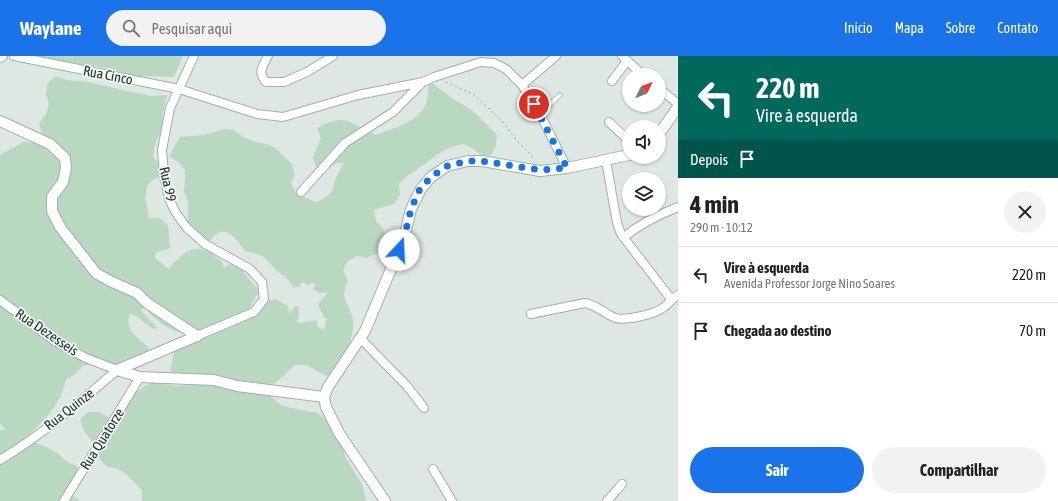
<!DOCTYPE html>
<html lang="pt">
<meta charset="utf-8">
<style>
body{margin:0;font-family:"Asap Condensed",sans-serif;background:#f2f2f2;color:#222;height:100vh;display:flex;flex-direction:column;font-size:15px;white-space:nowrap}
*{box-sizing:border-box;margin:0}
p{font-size:13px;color:#767676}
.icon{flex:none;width:22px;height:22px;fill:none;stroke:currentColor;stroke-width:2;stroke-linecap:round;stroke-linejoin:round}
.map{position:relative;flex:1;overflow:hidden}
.sheet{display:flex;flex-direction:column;background:#fff;width:380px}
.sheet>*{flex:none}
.hud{background:#00695c;color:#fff;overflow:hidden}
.needle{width:26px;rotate:47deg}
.tools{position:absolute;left:622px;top:12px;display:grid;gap:8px}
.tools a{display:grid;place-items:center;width:44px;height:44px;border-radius:50%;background:#fff;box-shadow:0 1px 3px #0004;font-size:20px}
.pin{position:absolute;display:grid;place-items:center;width:34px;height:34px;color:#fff;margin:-17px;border:2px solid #fff;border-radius:50%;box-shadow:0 1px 4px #0007}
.me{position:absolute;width:44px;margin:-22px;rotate:20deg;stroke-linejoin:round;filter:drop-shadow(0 0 3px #0008)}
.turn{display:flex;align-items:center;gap:14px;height:84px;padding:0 12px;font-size:18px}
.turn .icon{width:52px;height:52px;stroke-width:2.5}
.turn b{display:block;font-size:28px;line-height:34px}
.then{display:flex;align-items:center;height:38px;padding:0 12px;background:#0003;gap:8px;font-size:15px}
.round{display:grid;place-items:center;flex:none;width:42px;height:42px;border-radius:21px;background:#f2f2f2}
.head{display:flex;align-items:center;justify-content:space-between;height:68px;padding:0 12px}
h1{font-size:24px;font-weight:700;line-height:30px}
.button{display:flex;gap:8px;margin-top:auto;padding:8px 12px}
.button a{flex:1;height:46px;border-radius:24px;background:#1a73e8;color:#fff;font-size:16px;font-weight:700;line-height:46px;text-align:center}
.button a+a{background:#f2f2f2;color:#222}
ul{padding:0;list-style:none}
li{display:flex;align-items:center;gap:12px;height:56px;padding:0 12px;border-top:1px solid #e0e0e0}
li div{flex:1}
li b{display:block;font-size:15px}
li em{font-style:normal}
header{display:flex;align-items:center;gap:24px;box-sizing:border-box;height:56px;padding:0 20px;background:#1a73e8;color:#fff}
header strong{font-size:19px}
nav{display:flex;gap:22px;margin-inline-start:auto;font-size:14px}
.search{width:280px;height:36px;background:#f2f2f2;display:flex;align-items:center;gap:10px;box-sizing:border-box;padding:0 14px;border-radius:22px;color:#767676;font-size:15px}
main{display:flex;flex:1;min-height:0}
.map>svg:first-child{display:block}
</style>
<header>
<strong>Waylane</strong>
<div class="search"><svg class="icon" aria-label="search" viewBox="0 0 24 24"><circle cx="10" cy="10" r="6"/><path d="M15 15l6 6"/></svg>Pesquisar aqui</div>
<nav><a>Início</a><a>Mapa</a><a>Sobre</a><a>Contato</a></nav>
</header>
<main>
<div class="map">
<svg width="678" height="445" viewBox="0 0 678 445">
<rect width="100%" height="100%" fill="#dee8e3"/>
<g fill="#b8d8bf">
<polygon points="29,0 183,0 174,21 135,20 102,11 69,8"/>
<path d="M 56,20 L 66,24 L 88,26 L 141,38 L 151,40 L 167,39 L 162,61 L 166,71 C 156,81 155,87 153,101 L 160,109 L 164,119 L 154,123 L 147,130 L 145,141 L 149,162 L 160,162 L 168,169 L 170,192 L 156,197 L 155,202 L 169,213 C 176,204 186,193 197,193 C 202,192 208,195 212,197 L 214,200 L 221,204 L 224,212 L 236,204 C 242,217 252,225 260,236 L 256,240 L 249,254 L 263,246 L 276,243 L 288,250 L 289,257 L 296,250 L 299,251 L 298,264 L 296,266 L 301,267 L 317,264 L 317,270 L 323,274 L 325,272 L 325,268 L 327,263 L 324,262 C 323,256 319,253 318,248 L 328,236 C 322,237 318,238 313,233 L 316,228 L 312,227 L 308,229 L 302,226 L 299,231 L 293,231 L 288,224 L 275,213 L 263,200 L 245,195 C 237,183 224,165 211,184 L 204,185 L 188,166 L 188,145 L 184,136 L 185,125 L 185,114 L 178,106 L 169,100 L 180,81 L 203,79 L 224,73 L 234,74 L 243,81 L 256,86 L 266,88 L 275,92 L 291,107 L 295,118 L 291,127 L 296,137 L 315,146 L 325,142 L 333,134 L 335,123 L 344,107 L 337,107 L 327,113 L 316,111 L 313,101 L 321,82 L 317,72 C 327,67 340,61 350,66 C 359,70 366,75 376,79 C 393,72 421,66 427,45 C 429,37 426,35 430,26 L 455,44 L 464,49 L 474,56 L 497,79 L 496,89 L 491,99 L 481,99 L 472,92 L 463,88 C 441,93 439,98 422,110 C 413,116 406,120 399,128 L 400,139 L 394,148 L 374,154 L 376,165 L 383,173 L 386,183 L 384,194 L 367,202 L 357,200 L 347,206 L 343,215 L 348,225 C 338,246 351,247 353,266 C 354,275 351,280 350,288 C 348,299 348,309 344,319 L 334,324 L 306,309 L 295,309 L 279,324 L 263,335 L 283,350 L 317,357 L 326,363 L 339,381 L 346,402 L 363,430 L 366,445 L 142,445 L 142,434 L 126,418 L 118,413 L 106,410 L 99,402 L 96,391 L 83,373 L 80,363 L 88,356 L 100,356 L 109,362 L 119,363 L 126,354 L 128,343 L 145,330 L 154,326 L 175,330 L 198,329 L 206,325 L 201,320 L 180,317 L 176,319 L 170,315 L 175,292 L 190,280 C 167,273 162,270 145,252 L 141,253 L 141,255 L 156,270 L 156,273 C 145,271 141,259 130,258 C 123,274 140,283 150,293 L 145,301 L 126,313 L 94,307 L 83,310 L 75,318 L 66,324 C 59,351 45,364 25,382 L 50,393 L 59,398 L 67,406 L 77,410 L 77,413 L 83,420 L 70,438 L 80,445 L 0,445 L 0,375 L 6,373 L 0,368 L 0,99 L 23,86 L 44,87 L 39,67 L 46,58 L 49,48 L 46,38 L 47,28 Z"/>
</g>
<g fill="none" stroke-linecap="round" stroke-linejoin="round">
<g stroke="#a2afa9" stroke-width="5.5">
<polyline id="service" points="540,58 560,39"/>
</g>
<g stroke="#a2afa9" stroke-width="10">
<g id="minor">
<polyline points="14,0 179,33 257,58 283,61 358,39 423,26 434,21 481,6 494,7 506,13 522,29 540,58 567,112"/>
<polyline points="194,0 170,52 162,94 164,119 169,143 176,157 187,172 205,188 250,213 262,226 264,243 254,256 197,280"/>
<path d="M 268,0 C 263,10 257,16 266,26 L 284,26 L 307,16 L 333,0"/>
<polyline points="622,0 643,19"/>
<polyline points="612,25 627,5"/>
<polyline points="522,29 556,0"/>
<polyline points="659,32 678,48"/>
<polyline points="609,66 629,85"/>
<polyline points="606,104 617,167 621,178 671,243"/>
<polyline points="301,136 345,87 393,56 423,26"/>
<path d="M 624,181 C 640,168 658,159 678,151"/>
<path d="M 0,244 L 56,286 L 86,302 L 117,314 C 80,346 42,379 0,404"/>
<path d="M 531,258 L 585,247 C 596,249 603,256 613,261 C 623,266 656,258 664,251 C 670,247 671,243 678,239"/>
<polyline points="361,283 407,330 424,352"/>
<polyline points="433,413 452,445"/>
<polyline points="64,445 140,321"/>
<polyline points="607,445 622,428"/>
</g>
</g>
<g stroke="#a2afa9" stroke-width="12">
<g id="tertiary">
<polyline points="0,1 2,0"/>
<polyline points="0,65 50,88 65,102 66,112 63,126 52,141 52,155 60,171 96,217 110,225 137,237 147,247 197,280"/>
<polyline points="659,78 678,51"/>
<polyline points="117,314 140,321 214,324 237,330 324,341"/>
<polyline points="117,314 197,280"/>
<polyline points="385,445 339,377 326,351 324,341 328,331 365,275 404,182 411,153 421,133 431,121 447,110 468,105 482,105 540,115 567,112 629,99"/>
</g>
</g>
<polyline stroke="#81a99a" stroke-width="1" stroke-dasharray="2 3" stroke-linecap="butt" points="446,26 473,38 504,67 516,84 531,99 534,104"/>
<use href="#service" stroke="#fff" stroke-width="4"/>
<use href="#minor" stroke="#fff" stroke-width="8"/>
<use href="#tertiary" stroke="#fff" stroke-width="10"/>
</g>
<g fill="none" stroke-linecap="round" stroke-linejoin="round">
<polyline stroke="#1a73e8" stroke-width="7" stroke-dasharray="0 12.6" points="399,194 404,182 411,153 420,133 431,121 447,110 468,105 482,105 540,114 567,112 534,48"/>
</g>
<g text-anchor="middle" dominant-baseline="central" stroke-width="3.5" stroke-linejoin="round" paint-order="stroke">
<g font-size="14" fill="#21362f" stroke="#eef5f1">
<text transform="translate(108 19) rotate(11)">Rua Cinco</text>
<text transform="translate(168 128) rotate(77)">Rua 99</text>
<text transform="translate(47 276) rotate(34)">Rua Dezesseis</text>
<text transform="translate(69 353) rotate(-38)">Rua Quinze</text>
<text transform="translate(102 383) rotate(-58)">Rua Quatorze</text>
</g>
</g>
</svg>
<div class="tools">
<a><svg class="needle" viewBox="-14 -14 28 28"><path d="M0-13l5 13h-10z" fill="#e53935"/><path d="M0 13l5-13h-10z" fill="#767676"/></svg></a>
<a><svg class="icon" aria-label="sound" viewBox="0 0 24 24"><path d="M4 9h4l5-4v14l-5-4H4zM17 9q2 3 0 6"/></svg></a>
<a><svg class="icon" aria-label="layers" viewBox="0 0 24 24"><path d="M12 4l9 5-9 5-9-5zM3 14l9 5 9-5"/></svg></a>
</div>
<div class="pin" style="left:534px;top:48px;background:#d93025"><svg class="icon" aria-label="arrive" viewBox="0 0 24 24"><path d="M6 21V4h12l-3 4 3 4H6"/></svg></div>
<svg class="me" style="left:399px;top:194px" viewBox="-20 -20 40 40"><circle r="19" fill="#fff"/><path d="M0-13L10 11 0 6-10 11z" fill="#1a73e8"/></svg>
</div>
<section class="sheet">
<div class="hud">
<div class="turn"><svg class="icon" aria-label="left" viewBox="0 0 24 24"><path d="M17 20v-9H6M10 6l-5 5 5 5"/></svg><div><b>220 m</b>Vire à esquerda</div></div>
<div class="then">Depois<svg class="icon" aria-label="arrive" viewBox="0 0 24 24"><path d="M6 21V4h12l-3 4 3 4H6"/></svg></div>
</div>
<div class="head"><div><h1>4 min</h1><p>290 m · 10:12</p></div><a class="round"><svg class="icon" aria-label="close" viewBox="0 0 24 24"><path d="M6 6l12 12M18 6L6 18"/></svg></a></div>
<ul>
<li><svg class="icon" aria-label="left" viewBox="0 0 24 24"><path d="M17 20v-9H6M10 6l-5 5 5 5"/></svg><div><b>Vire à esquerda</b><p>Avenida Professor Jorge Nino Soares</p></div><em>220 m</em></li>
<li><svg class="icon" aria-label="arrive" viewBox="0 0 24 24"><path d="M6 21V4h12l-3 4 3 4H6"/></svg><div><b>Chegada ao destino</b></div><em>70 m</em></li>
</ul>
<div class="button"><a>Sair</a><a>Compartilhar</a></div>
</section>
</main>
